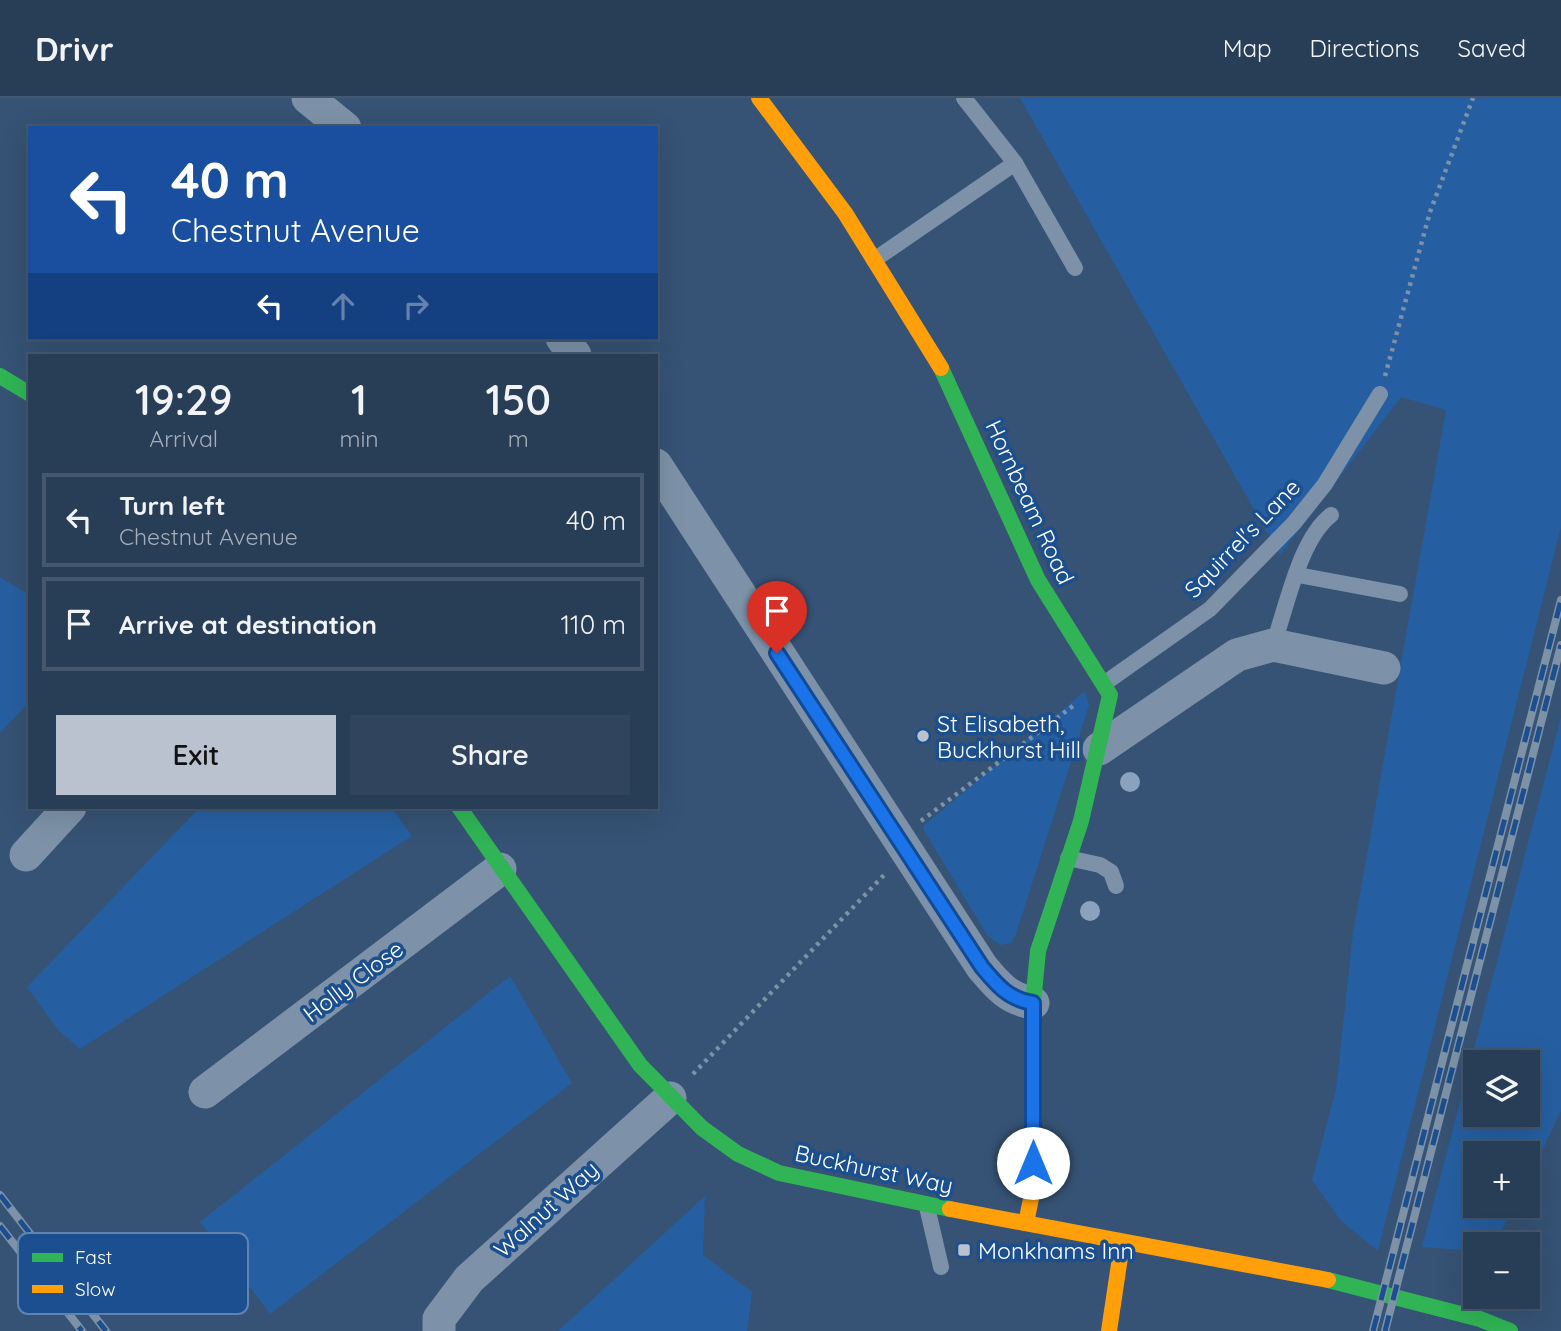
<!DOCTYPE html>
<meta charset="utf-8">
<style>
body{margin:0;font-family:Quicksand,sans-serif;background:#30455d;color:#f1f3f6;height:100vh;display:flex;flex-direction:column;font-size:26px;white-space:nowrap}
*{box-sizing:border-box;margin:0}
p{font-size:23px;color:#a5aeba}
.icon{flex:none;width:38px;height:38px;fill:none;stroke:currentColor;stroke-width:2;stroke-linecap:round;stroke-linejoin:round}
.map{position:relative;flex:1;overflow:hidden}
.panel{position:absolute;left:28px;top:256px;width:630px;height:455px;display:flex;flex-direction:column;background:#283e57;border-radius:0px;box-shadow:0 7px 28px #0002,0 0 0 2px #44576d}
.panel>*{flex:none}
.top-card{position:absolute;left:28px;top:28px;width:630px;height:214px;border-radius:0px;box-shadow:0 7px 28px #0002,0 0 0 2px #44576d;background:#1a4fa0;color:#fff;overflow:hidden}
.tools{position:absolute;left:1463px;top:952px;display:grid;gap:14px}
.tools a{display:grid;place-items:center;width:77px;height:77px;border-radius:0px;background:#283e57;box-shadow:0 7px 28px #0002,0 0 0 2px #44576d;font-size:35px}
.pin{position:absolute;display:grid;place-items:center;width:60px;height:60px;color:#fff;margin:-72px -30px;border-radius:50% 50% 50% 0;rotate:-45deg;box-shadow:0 0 7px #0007}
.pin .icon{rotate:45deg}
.me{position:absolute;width:77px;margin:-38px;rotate:0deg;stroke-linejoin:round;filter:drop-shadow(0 0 5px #0008)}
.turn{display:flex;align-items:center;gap:24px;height:147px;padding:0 28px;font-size:32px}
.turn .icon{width:91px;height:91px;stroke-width:2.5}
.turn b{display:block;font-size:49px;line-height:60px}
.lanes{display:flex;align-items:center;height:66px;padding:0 28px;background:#0003;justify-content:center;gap:35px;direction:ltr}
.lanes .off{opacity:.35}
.eta{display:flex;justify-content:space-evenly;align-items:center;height:119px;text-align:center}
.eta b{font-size:42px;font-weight:600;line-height:49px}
.cta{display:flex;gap:14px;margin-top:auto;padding:14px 28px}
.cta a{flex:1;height:80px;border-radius:0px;background:#b9c2ce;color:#111;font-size:28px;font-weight:600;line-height:80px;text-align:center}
.cta a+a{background:#30455d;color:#f1f3f6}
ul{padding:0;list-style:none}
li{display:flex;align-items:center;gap:21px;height:94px;margin:0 14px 10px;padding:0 14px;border:4px solid #44576d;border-radius:0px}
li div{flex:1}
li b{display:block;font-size:26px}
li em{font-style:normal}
header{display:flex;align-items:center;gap:42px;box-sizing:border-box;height:98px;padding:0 35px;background:#283e57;border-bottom:2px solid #44576d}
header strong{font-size:33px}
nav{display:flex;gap:38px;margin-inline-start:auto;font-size:24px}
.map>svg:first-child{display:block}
</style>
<header>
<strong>Drivr</strong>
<nav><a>Map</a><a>Directions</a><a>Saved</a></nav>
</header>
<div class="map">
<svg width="1561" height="1233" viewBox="0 0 1561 1233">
<rect width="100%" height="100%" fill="#365274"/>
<g fill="#265fa1" fill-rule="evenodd">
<polygon points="1020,0 1561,0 1561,429 1378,1153 1341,1123 1312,1082 1336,991 1353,835 1446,312 1401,299 1280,457"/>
<polygon points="0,479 30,497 30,603 0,635"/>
<polygon points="1085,593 1089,607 1016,836 1011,845 1000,847 987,837 922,729"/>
<path d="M 1561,619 L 1561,1013 L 1528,1082 L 1528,1055 L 1475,1055 L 1475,1108 L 1514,1108 L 1494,1146 L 1475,1146 L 1475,1153 L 1422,1149 ZM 1475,964 L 1528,964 L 1528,1017 L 1475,1017 Z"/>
<polygon points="200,709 391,709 412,738 80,951 59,933 27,889"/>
<polygon points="510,878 572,985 270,1216 200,1124"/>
<polygon points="705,1098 703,1157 752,1194 747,1233 558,1233"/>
</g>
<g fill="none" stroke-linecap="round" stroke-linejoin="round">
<g stroke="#7d92a8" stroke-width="4.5" stroke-dasharray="3.5 5" stroke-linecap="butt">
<polyline points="1385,278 1430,114 1473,0"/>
<polyline points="921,723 1073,608"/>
<polyline points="693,976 886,775"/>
</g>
<g stroke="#7d92a8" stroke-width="16">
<polyline points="964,0 1015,65 1075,170"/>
<polyline points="874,162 1015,65"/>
<polyline points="1298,477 1400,496"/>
<path d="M 1273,547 C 1287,509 1299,442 1331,417"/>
<polyline points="1105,585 1210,511 1294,425 1325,386 1380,296"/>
<polyline points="1068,760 1100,767 1111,774 1116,788"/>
<polyline points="927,1109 941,1169"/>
</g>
<g stroke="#7d92a8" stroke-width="33">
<polyline points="308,0 345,30"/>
<polyline points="562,240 575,257"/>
<path d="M 656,367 L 982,869 C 997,887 1008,901 1033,905"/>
<polyline points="1099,651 1237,557 1273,547 1384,570"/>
<polyline points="26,757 70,709"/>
<polyline points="205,994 500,771"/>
<polyline points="439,1233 439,1221 469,1181 670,1000"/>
</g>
<g stroke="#30b455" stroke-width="16">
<polyline points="941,270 1038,482 1110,597 1081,723 1038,853 1033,905 1033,1021"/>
<polyline points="0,278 30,296"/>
<polyline points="459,709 640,967 702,1030 738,1056 779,1075 950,1111"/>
<polyline points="1328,1182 1480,1221 1510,1233"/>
</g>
<g stroke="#ff9f0a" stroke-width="16">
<polyline points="759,0 845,115 941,270"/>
<polyline points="950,1111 1328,1182"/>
<polyline points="1026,1125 1033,1091 1033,1021"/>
<polyline points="1109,1233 1122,1146"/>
</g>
<g stroke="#7e92a7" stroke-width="8">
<g id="rail">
<polyline points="0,1097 106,1233"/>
<polyline points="0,1128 82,1233"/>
<polyline points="1373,1233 1561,502"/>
<polyline points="1385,1233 1561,547"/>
</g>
</g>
<use href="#rail" stroke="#1b4f8f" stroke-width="5" stroke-dasharray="16" stroke-linecap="butt"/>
</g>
<g fill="#8aa2be">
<circle cx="1130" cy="684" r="10"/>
<circle cx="1090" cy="813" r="10"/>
</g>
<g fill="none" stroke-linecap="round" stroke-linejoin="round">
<g stroke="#114b97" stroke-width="18">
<path id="route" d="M 777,555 L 982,869 C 997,887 1008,901 1033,905 L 1033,1065"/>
</g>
<use href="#route" stroke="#1a73e8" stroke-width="12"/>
</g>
<g fill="#b9c2ce" stroke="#1b4f8f" stroke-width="2.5">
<circle cx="923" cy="638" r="7"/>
<rect x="957" y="1145" width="14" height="14" rx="3.5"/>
</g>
<g text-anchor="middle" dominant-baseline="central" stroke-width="7" stroke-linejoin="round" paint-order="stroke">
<g font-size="23" fill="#fff" stroke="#1b4f8f">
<text transform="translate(1030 404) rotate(65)">Hornbeam Road</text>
<text transform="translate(1242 440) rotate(-46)">Squirrel's Lane</text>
<text transform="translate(353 883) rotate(-37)">Holly Close</text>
<text transform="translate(874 1071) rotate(12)">Buckhurst Way</text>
<text transform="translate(546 1111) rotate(-42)">Walnut Way</text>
</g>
<g font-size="23" fill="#fff" stroke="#1b4f8f" text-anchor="start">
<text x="937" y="625">St Elisabeth,<tspan x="937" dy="26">Buckhurst Hill</tspan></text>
<text x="978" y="1152">Monkhams Inn</text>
</g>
</g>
<rect x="18" y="1135" width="230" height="81" rx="10" fill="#1b4f8f" stroke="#5f84b1" stroke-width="2"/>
<rect x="32" y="1155" width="31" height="9" fill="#30b455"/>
<rect x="32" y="1187" width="31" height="8" fill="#ff9f0a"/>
<g font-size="19" fill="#fff">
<text x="75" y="1166">Fast</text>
<text x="75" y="1198">Slow</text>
</g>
</svg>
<div class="tools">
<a><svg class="icon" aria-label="layers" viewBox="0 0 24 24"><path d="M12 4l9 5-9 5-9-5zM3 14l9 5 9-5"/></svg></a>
<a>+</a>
<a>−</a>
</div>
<div class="pin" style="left:777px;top:555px;background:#d93025"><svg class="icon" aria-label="arrive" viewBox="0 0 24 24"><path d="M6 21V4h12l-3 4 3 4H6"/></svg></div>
<svg class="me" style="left:1033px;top:1065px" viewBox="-20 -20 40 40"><circle r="19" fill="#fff"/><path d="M0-13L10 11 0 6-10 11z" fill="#1a73e8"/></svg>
<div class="top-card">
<div class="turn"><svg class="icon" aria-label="left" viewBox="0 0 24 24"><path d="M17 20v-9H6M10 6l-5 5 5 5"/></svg><div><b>40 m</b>Chestnut Avenue</div></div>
<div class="lanes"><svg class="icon" aria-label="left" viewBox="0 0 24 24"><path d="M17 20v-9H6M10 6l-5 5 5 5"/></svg><svg class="icon off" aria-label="ahead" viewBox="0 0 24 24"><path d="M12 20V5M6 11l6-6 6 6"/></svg><svg class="icon off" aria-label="right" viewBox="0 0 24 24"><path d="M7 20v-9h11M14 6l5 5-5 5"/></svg></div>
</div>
<section class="panel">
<div class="eta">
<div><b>19:29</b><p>Arrival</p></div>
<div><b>1</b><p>min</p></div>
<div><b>150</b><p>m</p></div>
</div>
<ul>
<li><svg class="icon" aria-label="left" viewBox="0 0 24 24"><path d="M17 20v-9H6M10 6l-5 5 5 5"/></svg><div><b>Turn left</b><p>Chestnut Avenue</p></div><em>40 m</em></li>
<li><svg class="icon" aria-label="arrive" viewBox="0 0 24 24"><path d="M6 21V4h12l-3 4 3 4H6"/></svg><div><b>Arrive at destination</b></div><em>110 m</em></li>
</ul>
<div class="cta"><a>Exit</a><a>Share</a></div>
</section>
</div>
